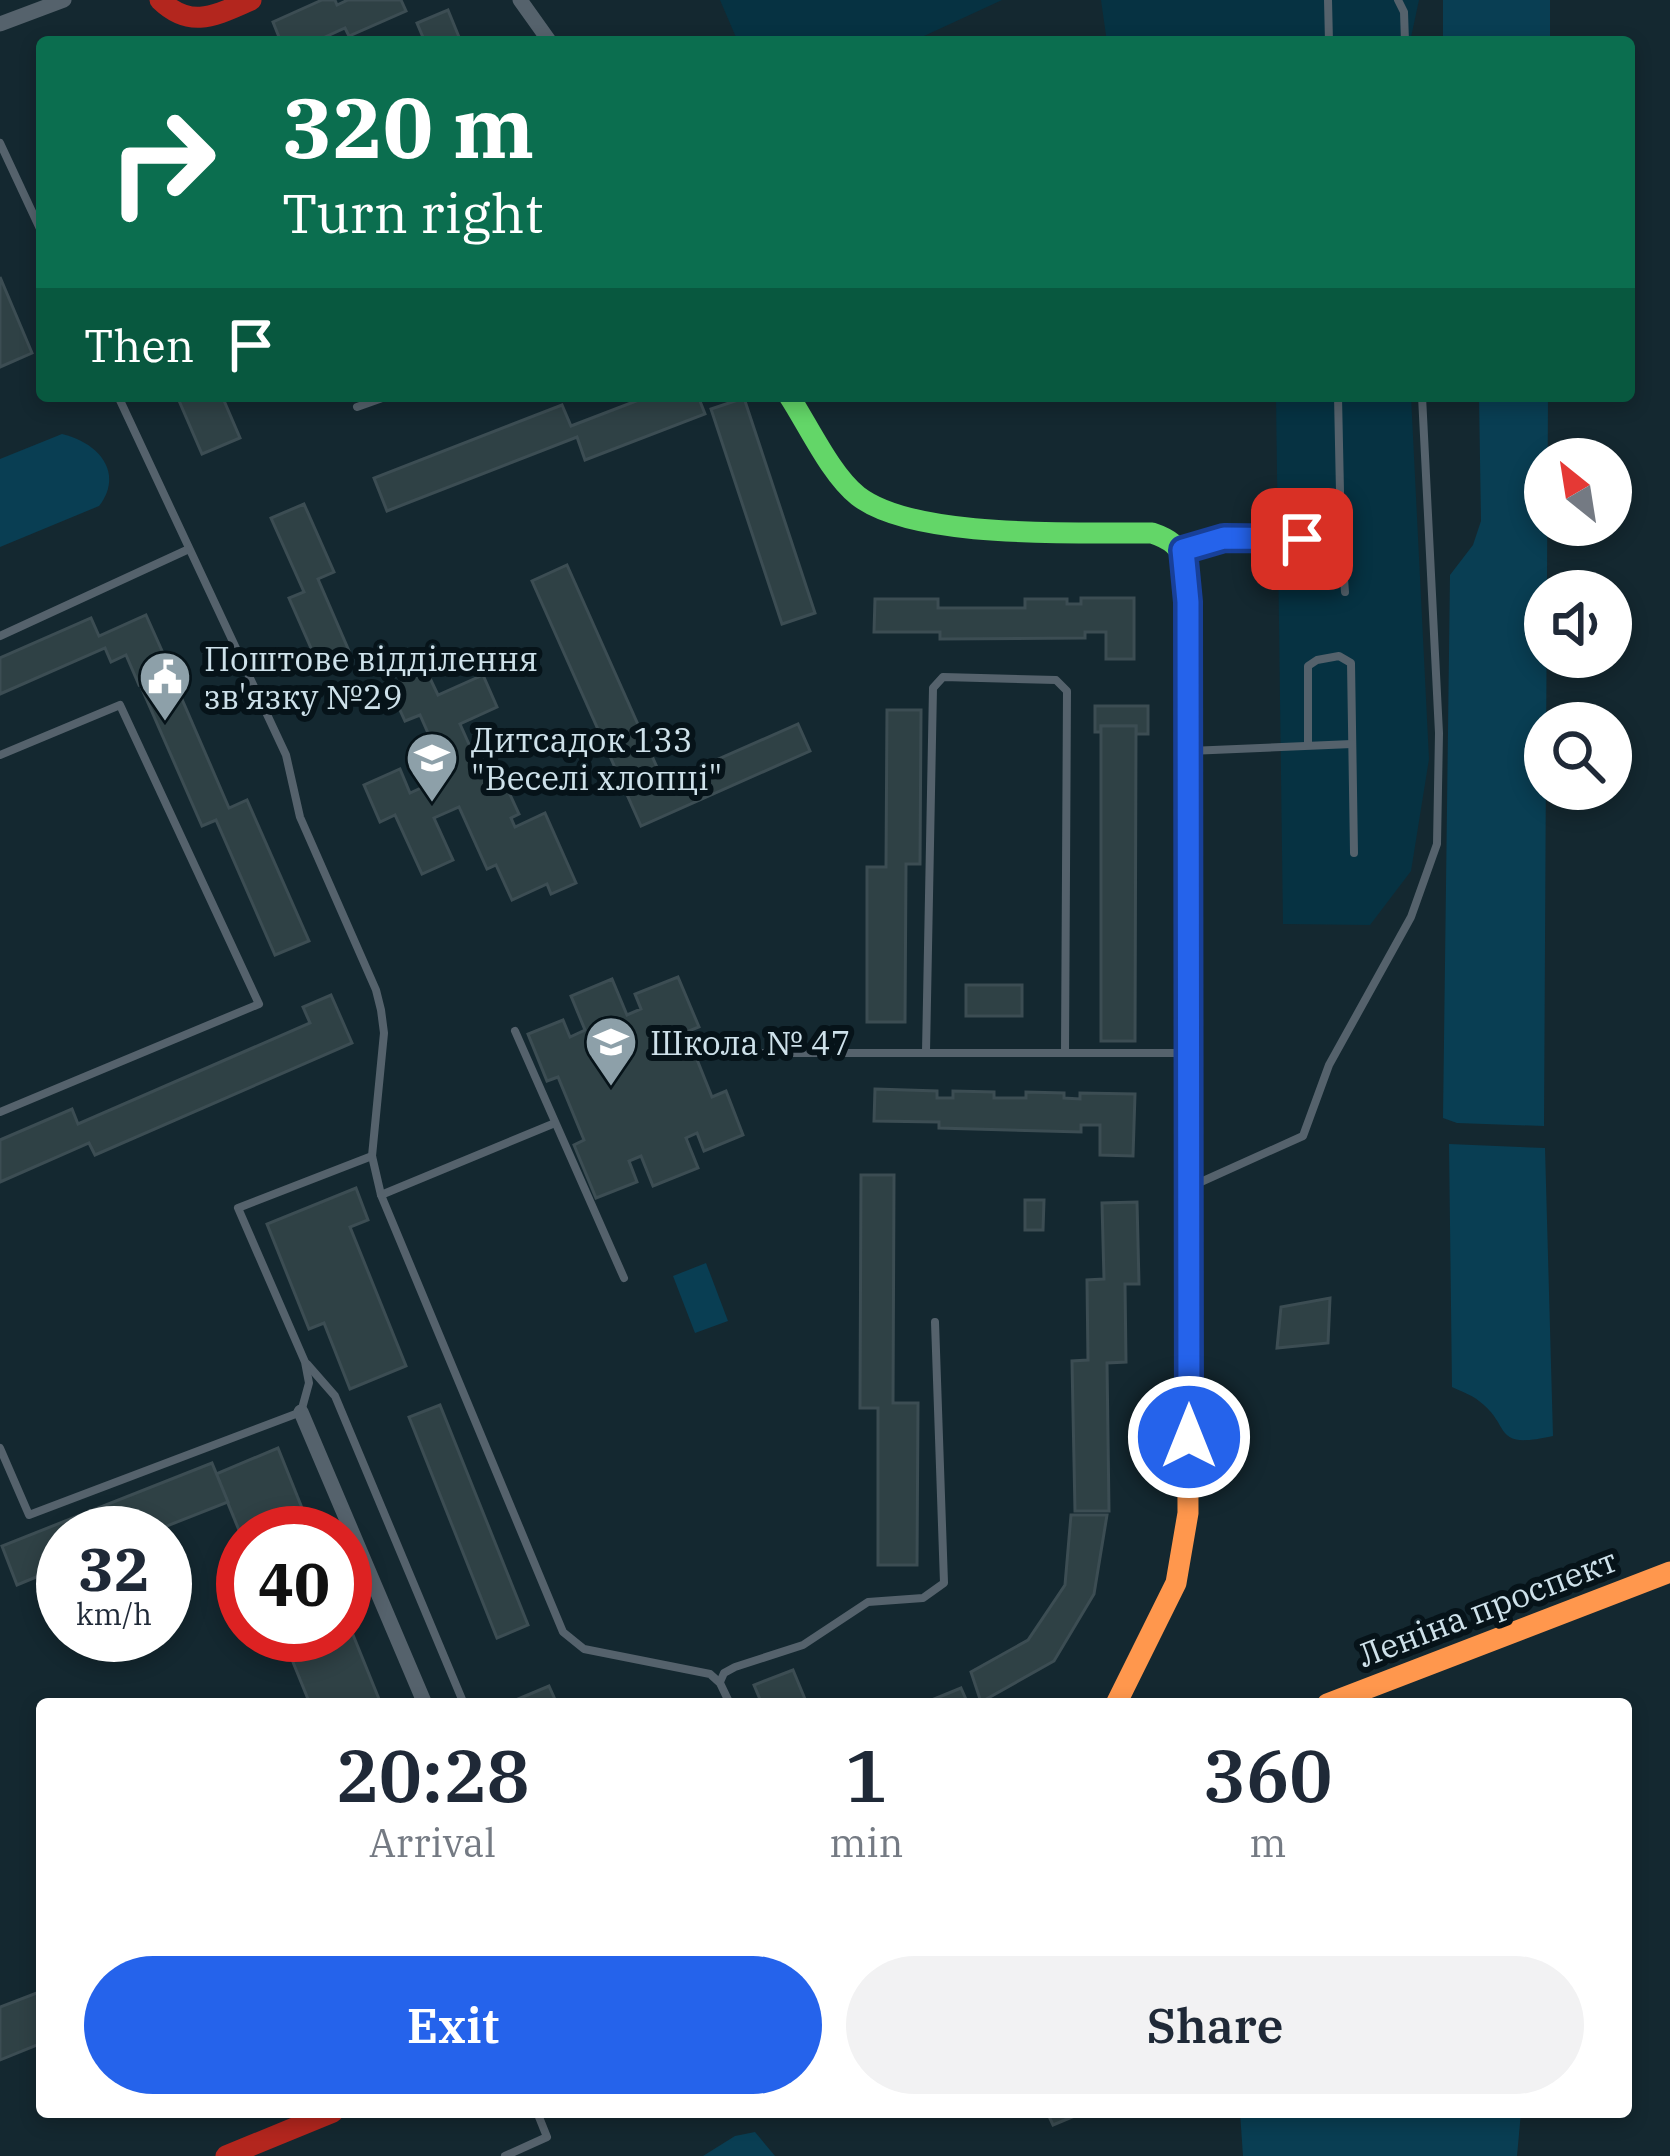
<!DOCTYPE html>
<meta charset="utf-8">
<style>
body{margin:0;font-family:"IBM Plex Serif",serif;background:#f2f2f3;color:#1f2937;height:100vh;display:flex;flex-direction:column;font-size:45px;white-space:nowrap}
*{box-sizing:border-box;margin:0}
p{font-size:39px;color:#747a83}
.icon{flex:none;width:66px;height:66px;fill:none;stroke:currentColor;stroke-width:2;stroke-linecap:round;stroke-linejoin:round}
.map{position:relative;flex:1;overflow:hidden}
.sheet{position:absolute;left:36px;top:1698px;width:1596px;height:420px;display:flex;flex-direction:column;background:#fff;border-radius:12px;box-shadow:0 6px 18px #0003}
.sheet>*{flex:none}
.banner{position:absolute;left:36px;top:36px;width:1599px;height:366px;border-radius:12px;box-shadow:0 6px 18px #0003;background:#0b6e4f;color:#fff;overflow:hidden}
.needle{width:78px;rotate:330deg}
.controls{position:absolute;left:1524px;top:438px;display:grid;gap:24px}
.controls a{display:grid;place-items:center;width:108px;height:108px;border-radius:50%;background:#fff;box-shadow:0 6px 18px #0003;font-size:60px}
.speed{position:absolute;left:36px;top:1506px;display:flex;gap:24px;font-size:60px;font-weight:700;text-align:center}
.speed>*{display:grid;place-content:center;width:156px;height:156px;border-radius:50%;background:#fff;box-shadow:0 6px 18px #0003;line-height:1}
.speed small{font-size:30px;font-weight:400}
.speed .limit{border:18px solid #d22;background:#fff;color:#111}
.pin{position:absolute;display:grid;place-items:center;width:102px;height:102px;color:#fff;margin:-51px;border-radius:24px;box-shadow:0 6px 18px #0006}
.me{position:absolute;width:132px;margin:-66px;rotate:0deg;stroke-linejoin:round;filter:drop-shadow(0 0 9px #0008)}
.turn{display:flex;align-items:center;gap:42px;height:252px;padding:0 48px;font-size:54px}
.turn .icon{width:156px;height:156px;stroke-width:2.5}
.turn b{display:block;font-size:84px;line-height:102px}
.then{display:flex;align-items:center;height:114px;padding:0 48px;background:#0003;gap:24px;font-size:45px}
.eta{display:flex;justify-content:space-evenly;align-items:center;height:204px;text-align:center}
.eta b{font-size:72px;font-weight:600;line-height:84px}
.action{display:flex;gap:24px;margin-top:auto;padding:24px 48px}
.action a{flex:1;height:138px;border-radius:72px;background:#2563eb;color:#fff;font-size:48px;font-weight:600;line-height:138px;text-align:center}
.action a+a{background:#f2f2f3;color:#1f2937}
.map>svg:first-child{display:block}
</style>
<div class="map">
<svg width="1670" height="2156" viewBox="0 0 1670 2156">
<rect width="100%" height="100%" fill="#142830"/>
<g fill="#063242">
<polygon points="720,0 1002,0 911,42 738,42"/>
<polygon points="1101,0 1419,0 1410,42 1107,42"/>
<polygon points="1276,396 1411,396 1429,759 1411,871 1370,925 1283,924"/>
</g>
<g fill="#093e53">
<rect x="1443" y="0" width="107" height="42"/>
<polygon points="1476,396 1548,396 1544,1126 1457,1123 1443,1118 1450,575 1473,545 1481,521 1479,397"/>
<path d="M 62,434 C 97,442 125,472 99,506 L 0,547 L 0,459 Z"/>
<path d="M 1449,1144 L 1545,1148 L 1553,1436 C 1490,1450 1513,1426 1479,1401 C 1472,1395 1460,1391 1452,1387 Z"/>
<polygon points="706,1263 728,1321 695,1333 673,1276"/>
<polygon points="1240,2112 1521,2112 1517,2156 1243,2156"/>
<polygon points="755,2132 775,2156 703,2156 735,2136"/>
</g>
<g fill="#2f4145" stroke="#3c4d53" stroke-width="3">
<polygon points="322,0 335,0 337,5 348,0 401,0 406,11 349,36 345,28 314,42 281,42 273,22"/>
<polygon points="448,10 461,42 425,42 417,23"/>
<polygon points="0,277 32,353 0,367"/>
<polygon points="177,396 222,396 240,438 202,454"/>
<polygon points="649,396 698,396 705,414 585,460 577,437 387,511 374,478 562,405 571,426"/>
<polygon points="744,398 815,613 782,624 711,409"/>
<polygon points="304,504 334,572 318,579 349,651 318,664 289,598 304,592 271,518"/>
<polygon points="567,565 664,783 798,724 810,751 641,826 532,581"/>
<polygon points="1081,598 1134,598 1134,659 1106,659 1106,632 1085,632 1085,638 940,639 940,632 874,632 875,599 938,599 938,608 1025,608 1025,599 1067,599 1067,604 1081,604"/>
<polygon points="146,615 171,671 139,685 126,655 111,662 105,648 0,694 0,658 91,618 99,636"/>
<polygon points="426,670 438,695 483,675 497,707 460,724 485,780 500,773 519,814 511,818 515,827 545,813 576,883 551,894 547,884 512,900 496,865 487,869 459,807 434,818 453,860 422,874 395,815 380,822 364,785 400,769 410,793 447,776 420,715 405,721 389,686"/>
<polygon points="172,676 229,808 247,800 309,941 275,955 216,820 202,826 142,689"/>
<polygon points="1095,706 1148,706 1148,734 1136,734 1136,726 1101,726 1101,732 1095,732"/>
<polygon points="887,710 921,710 920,864 906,864 905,1022 867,1022 867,867 886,867"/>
<polygon points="1101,726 1136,726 1135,1041 1101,1041"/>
<polygon points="678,977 699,1027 686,1032 712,1097 726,1091 743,1135 704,1151 697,1133 686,1138 698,1168 653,1186 641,1156 629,1161 637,1182 596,1198 574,1145 584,1140 558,1077 547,1081 528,1034 563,1020 570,1037 585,1030 571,996 612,979 627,1015 641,1009 635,994"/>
<rect x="966" y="985" width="56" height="31"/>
<polygon points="331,995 352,1043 95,1155 89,1143 0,1182 0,1140 72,1109 78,1124 310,1023 303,1007"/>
<polygon points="875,1089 937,1091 937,1098 953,1098 953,1091 994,1092 994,1098 1026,1098 1026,1092 1064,1093 1064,1098 1080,1099 1080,1093 1135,1094 1133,1156 1100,1155 1100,1125 1081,1125 1081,1132 939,1128 939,1122 874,1121"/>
<polygon points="861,1175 894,1175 893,1403 918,1403 917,1565 878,1565 878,1408 860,1408"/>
<polygon points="356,1188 368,1220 350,1227 406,1366 350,1389 324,1323 309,1329 267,1224"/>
<polygon points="1025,1200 1044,1200 1043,1230 1025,1230"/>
<polygon points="1137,1202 1139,1284 1125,1284 1126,1362 1107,1363 1109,1511 1075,1511 1072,1361 1088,1360 1087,1280 1104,1279 1102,1203"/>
<polygon points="1330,1298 1328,1343 1277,1348 1281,1307"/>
<polygon points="440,1405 528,1625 497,1638 409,1417"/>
<polygon points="278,1448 312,1533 243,1533 243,1540 216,1474"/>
<polygon points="212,1463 228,1502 149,1533 63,1533 63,1566 17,1585 2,1546"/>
<polygon points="1071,1515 1107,1515 1094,1594 1054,1661 981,1702 971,1672 1028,1640 1065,1585"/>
<polygon points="345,1615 381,1704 310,1704 282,1635 345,1635"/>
<polygon points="793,1670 807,1704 762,1704 754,1685"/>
<polygon points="549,1686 557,1704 521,1704 518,1699"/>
<polygon points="961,1688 968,1704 922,1704"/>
<polygon points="42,1991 42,2043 0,2060 0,2007"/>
<polygon points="1047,2112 1084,2112 1053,2125"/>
</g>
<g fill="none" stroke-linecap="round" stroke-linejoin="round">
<g stroke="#55626c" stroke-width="8">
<polyline points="1328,0 1329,42"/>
<polyline points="1398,0 1404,12 1405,42"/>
<polyline points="0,143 42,233"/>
<polyline points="118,396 286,755 300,817 376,990 381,1010 384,1033 372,1156 381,1195 563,1632 584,1649 710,1674 720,1683 730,1704"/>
<polyline points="357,407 388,396"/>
<polyline points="1341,540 1345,592"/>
<polyline points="1184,549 1224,539 1341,540 1338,396"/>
<polyline points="0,636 189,549"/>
<polyline points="1308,745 1308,666 1317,660 1339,656 1351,663 1354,853"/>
<polyline points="1189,751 1352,744"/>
<polyline points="0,755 120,705 259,1004 0,1112"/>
<polyline points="515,1031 624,1278"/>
<polyline points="926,1052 933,688 943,677 1056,680 1067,691 1065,1052"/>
<polyline points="733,1053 1186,1053"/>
<polyline points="1192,1186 1303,1136 1329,1065 1411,917 1437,844 1439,733 1422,396"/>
<polyline points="381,1195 555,1123"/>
<polyline points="307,1364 335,1396 464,1704"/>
<polyline points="0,1448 29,1515 301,1412 309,1383 305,1362 238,1208 372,1156"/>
<polyline points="720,1682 724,1673 735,1667 803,1645 868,1602 923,1598 944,1583 935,1322"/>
<polyline points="505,2156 547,2137 537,2112"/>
</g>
<g stroke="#55626c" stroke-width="15">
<polyline points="520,0 550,42"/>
<polyline points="0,24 64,0"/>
<polyline points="301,1412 425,1704"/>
</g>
<path stroke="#63d668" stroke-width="21" d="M 789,396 C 808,425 831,475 858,496 C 915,540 1079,532 1152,533 C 1170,539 1180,546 1186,565 L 1187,1160"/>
<g stroke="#ff974d" stroke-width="21">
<polyline points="1116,1704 1176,1583 1188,1513 1187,1160"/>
<polyline points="1327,1704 1670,1572"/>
</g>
<g stroke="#b3261e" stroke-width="21">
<path d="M 160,0 C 191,30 216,15 251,0"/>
<polyline points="226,2156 333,2112"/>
</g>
</g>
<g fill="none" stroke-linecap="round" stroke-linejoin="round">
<g stroke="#184099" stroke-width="30">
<polyline id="route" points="1189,1437 1188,602 1183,550 1224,538 1302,539"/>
</g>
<use href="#route" stroke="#2563eb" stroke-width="21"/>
</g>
<defs>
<g id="civic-pin" transform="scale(2.7)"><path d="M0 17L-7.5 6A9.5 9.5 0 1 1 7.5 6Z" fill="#8da0a9" stroke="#061319"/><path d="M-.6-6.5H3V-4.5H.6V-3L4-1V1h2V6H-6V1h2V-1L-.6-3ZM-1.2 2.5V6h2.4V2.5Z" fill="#fff"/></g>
<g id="school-pin" transform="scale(2.7)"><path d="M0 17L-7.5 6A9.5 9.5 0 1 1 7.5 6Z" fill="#8da0a9" stroke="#061319"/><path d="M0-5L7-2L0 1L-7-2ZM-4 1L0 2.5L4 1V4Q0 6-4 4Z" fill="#fff"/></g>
</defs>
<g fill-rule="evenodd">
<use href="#civic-pin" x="165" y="677"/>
<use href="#school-pin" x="432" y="758"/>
<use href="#school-pin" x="611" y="1042"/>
</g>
<g text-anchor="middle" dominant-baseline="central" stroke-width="12" stroke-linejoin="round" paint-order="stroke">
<g font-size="33" fill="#cee1ea" stroke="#061319" text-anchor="start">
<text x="204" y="658">Поштове відділення<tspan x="204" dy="38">зв'язку №29</tspan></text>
<text x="471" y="739">Дитсадок 133<tspan x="471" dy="38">"Веселі хлопці"</tspan></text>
<text x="650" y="1042">Школа № 47</text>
</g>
<g font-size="33" fill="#cee1ea" stroke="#061319">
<text transform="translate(1487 1607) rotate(-21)">Леніна проспект</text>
</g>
</g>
</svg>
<div class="controls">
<a><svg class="needle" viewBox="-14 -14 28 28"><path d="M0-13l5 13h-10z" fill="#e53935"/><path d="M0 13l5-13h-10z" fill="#747a83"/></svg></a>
<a><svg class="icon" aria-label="sound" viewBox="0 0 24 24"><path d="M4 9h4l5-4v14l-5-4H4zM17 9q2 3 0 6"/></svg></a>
<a><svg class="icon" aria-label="search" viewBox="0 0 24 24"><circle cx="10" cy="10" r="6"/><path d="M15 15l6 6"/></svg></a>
</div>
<div class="speed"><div>32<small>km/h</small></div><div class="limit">40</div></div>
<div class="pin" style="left:1302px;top:539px;background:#d93025"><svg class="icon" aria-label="arrive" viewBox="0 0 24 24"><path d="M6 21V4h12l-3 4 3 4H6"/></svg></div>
<svg class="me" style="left:1189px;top:1437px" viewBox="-20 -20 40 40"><circle r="17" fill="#2563eb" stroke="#fff" stroke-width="3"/><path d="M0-11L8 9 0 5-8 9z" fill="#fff"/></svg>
<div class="banner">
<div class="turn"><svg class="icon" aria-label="right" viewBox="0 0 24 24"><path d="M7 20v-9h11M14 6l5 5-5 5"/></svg><div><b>320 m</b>Turn right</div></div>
<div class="then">Then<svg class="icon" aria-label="arrive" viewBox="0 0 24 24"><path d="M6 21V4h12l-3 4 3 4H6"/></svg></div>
</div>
<section class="sheet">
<div class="eta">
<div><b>20:28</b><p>Arrival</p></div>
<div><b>1</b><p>min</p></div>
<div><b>360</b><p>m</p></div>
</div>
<div class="action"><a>Exit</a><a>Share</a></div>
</section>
</div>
